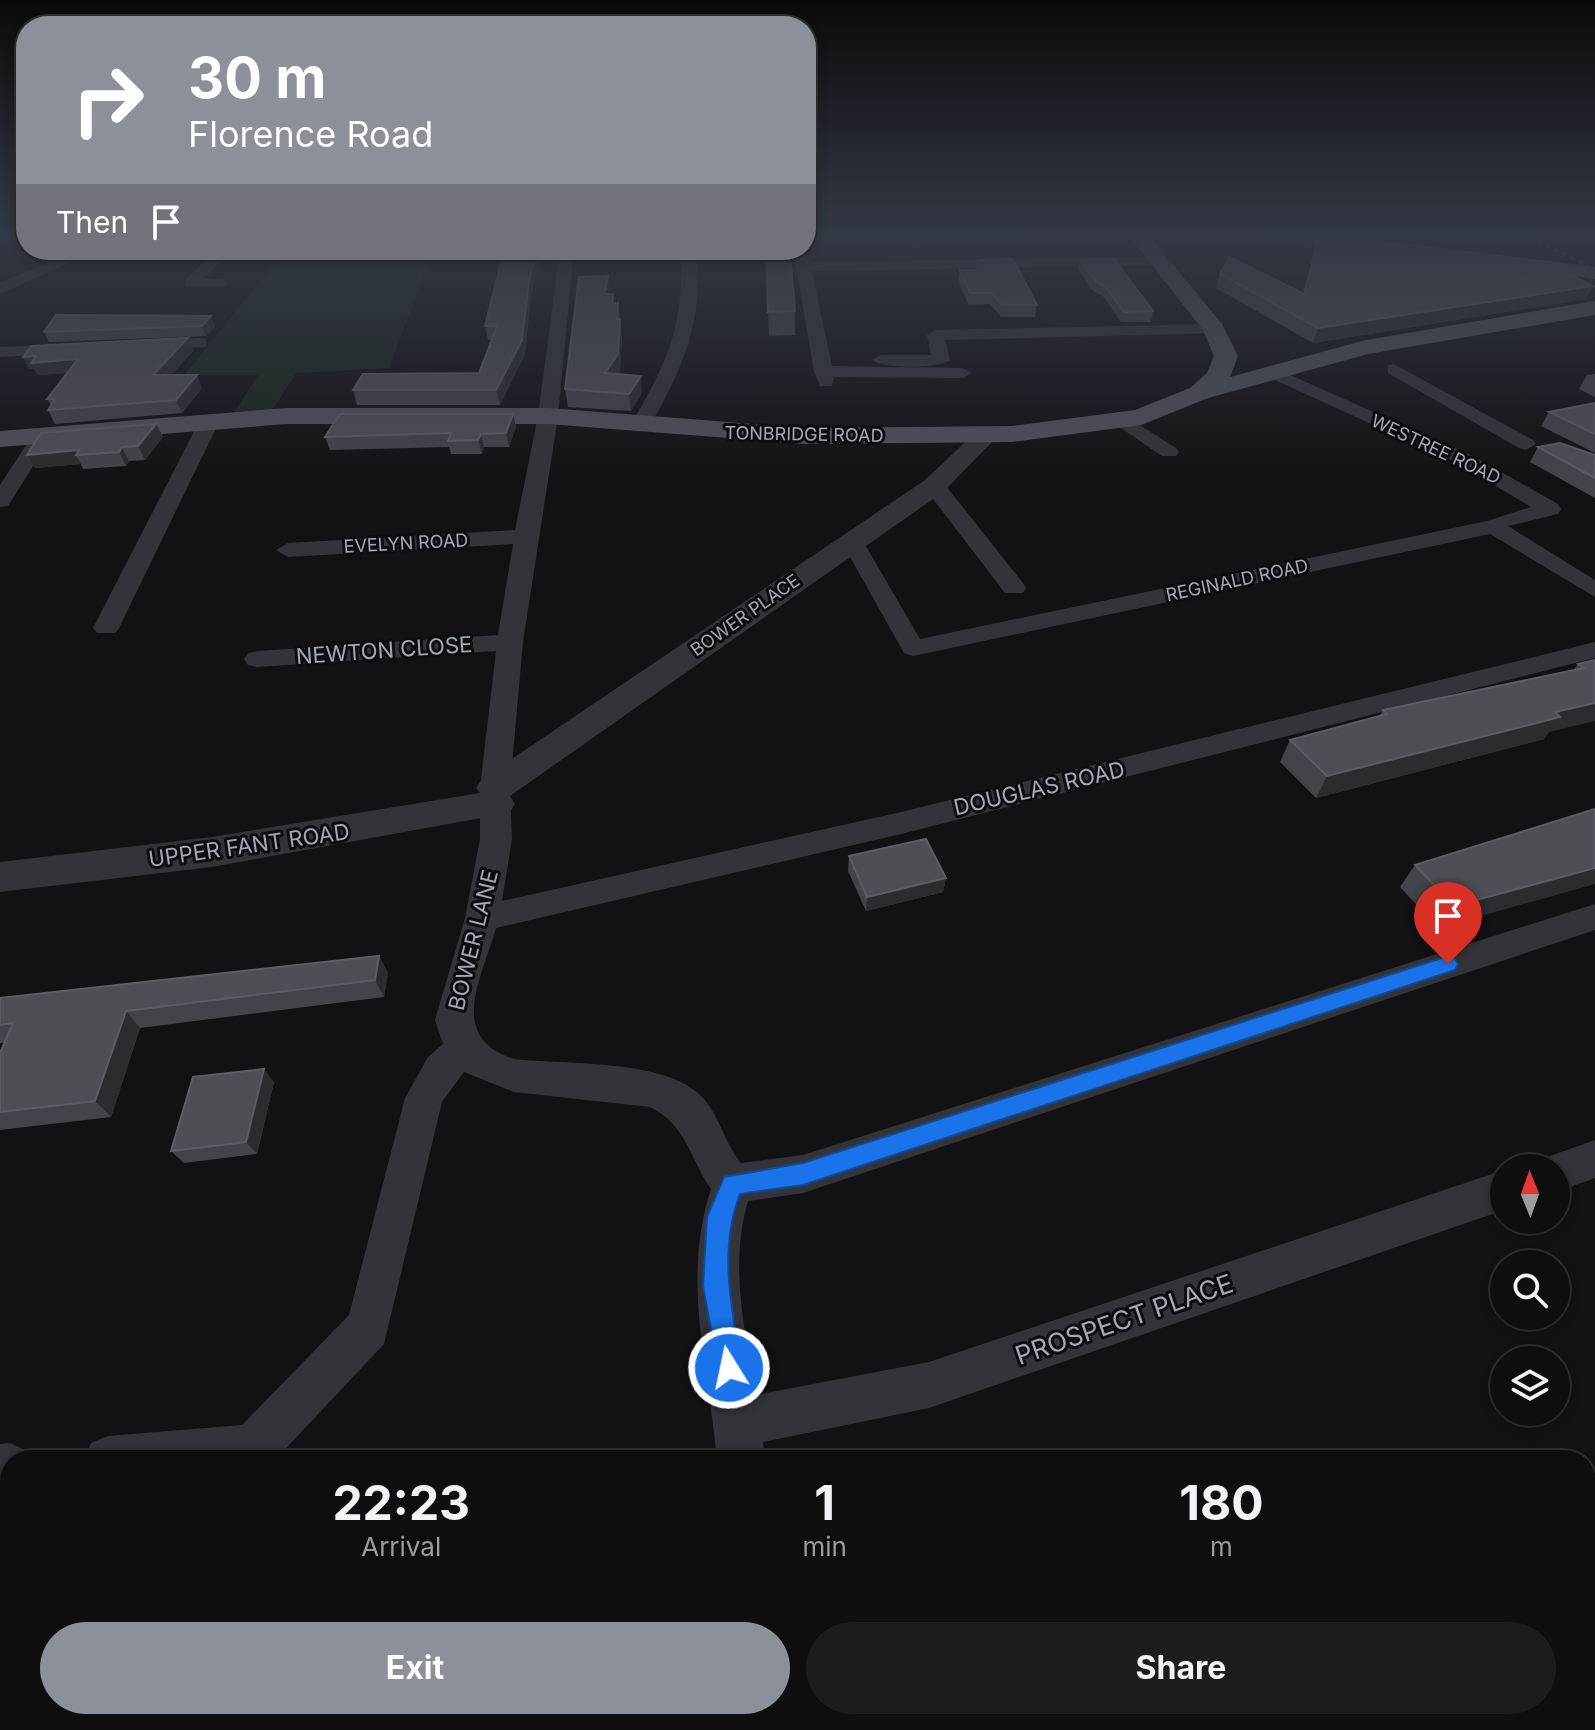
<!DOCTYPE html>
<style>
body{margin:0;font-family:Inter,sans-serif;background:#1c1c1d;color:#f1f3f6;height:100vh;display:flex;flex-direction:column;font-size:30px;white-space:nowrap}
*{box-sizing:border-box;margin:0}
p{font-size:26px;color:#9b9c9e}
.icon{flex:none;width:44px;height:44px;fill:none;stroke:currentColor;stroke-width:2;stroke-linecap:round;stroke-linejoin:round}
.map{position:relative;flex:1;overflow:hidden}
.details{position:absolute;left:0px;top:1450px;width:1596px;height:280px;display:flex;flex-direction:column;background:#0e0e0f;border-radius:32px 32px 0 0;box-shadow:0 4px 12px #0003,0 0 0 2px #2e2e2f}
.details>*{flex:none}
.guide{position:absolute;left:16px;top:16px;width:800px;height:244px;border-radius:32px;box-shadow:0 4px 12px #0003,0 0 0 2px #2e2e2f;background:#8c9099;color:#fff;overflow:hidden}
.needle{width:52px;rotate:359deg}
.tools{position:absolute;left:1490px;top:1154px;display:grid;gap:16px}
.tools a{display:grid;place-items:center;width:80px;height:80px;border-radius:50%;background:#0e0e0f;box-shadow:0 4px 12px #0003,0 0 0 2px #2e2e2f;font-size:40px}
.pin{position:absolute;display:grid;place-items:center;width:68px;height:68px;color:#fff;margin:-82px -34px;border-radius:50% 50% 50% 0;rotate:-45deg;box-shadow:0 0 8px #0007}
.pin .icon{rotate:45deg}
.me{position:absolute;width:88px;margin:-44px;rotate:350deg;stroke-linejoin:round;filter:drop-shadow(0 0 6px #0008)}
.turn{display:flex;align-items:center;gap:28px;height:168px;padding:0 40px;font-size:36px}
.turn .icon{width:104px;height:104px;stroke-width:2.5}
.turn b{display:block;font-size:56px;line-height:68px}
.then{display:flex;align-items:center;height:76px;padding:0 40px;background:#0003;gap:16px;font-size:30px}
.eta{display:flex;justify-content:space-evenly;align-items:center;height:136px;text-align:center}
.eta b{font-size:48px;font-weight:700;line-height:56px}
.cta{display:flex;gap:16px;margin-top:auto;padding:16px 40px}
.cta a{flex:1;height:92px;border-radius:48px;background:#8c9099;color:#fff;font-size:32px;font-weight:700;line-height:92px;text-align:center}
.cta a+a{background:#1c1c1d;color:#f1f3f6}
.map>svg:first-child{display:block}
</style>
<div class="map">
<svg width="1595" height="1730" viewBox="0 0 1595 1730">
<rect width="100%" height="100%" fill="#121214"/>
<polygon fill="#1c241e" points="283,253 431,255 389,368 296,373 272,411 233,414 258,375 184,375"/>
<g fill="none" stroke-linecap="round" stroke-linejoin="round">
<g fill="#333439" fill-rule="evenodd">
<path d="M 902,237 L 932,237 L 934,240 C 927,247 911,245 902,243 Z"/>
<polygon points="1013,237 1027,237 1028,240 1021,244"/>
<polygon points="806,248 810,262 1162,257 1169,261 1162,265 812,271 832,366 963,368 972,373 963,378 834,377 832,386 820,386 814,371 793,250"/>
<polygon points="78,250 97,250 0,294 0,283"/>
<polygon points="217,250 232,250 204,278 227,280 227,286 185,286 185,280"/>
<path d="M 560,250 L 574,250 L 558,416 L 523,642 L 510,788 L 512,839 L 502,901 L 901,812 L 1595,642 L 1595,658 L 901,834 L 496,928 C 482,979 446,1037 514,1059 C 565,1065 669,1058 704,1099 C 720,1118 725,1144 741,1163 L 803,1155 L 1595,904 L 1595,930 L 803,1193 L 748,1201 C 729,1266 745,1331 756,1395 L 929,1362 L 1504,1170 L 1504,1210 L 929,1408 L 763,1442 L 765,1460 L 717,1460 C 709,1369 681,1279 711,1189 C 690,1159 686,1124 650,1107 L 514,1092 L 464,1072 L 442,1102 L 384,1344 L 275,1460 L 84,1460 L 91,1443 L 108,1436 L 242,1425 L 349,1315 L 405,1098 L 428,1057 L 443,1044 L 435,1020 L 465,918 L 480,839 L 480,788 L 496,651 L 257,667 L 248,665 L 244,659 L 248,653 L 257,651 L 498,635 L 513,544 L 288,557 L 276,550 L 288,543 L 515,530 L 538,416 Z"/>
<path d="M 648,250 L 695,250 C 706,316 683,368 651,424 L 641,430 L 631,424 C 667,364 684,326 681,255 L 655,254 Z"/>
<path d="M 1214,324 L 1222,329 L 1220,333 L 945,340 L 950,360 C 940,369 882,369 872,360 L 881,355 L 931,355 L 927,335 L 935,330 Z"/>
<polygon points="200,338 206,339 206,347 147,350 138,345 147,340"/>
<polygon points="69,344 75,345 75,353 0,357 0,347"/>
<polygon points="1394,364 1533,440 1536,444 1526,450 1519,448 1388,373 1388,365"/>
<polygon points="1272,367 1473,456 1558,504 1561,509 1558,514 1508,526 1595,580 1595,597 1490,534 913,656 904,653 841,541 844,536 860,536 920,639 1487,521 1531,507 1459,464 1266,376 1266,368"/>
<polygon points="210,414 220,420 119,628 115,633 97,633 93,628 200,420"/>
<polygon points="1122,414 1176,448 1179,452 1176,456 1162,456 1115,424 1112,420 1115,416"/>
<polygon points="43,428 53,434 8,506 0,507 0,485 36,430"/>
<polygon points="934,480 942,481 1023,583 1026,588 1023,593 1005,593 923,486"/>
<polygon points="1595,1140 1595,1178 1556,1192 1556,1168 1538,1168 1542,1159"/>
<polygon points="10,1443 27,1451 31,1460 10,1460 10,1493 0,1494 0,1444"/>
<polygon points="729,1720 785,1720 786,1730 730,1730"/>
</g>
<polygon fill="#333439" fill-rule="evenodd" points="988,427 1000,434 943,492 510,796 515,804 509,813 212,867 0,892 0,862 212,837 480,793 476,788 482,779 925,480 979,429"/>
<g fill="#4f5158" fill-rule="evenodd">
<polygon points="1130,237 1150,237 1222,324 1238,356 1230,377 1366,340 1595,301 1595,315 1368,354 1208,398 1141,425 1012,442 805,444 548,424 286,424 0,447 0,431 286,408 548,408 805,428 1012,426 1135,410 1190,388 1207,373 1214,356 1203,330"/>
<polygon points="1295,237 1353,237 1385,242 1388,246 1378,252 1305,243"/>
<polygon points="1506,256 1595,267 1595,279 1499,266 1496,262"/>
</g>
<polyline stroke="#484a50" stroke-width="3" stroke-dasharray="5 4" stroke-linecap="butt" points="1530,237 1588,266"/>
</g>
<g fill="#434449">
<polygon points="1319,237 1565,272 1593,286 1586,299 1313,343 1216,288 1220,274 1303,294"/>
<polygon points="119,250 210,250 197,259 123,258"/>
<polygon points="504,250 558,250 556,261 539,262 531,294 525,354 500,405 357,405 353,390 479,373 492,340 488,340 485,326"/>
<polygon points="757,250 790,250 795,311 795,335 769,336 766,264 763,259 758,259"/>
<polygon points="1080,260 1153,311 1151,322 1121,322 1104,297 1093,291 1078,269"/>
<polygon points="976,262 1037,305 1035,317 1001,317 990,304 969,305 958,282 960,270 975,270"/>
<polygon points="608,276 610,294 613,294 614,303 618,303 622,335 620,371 618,374 642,393 631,411 568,407 565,389"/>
<polygon points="215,326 206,336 49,342 44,332"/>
<polygon points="193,351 171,375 202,388 182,413 55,424 48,410 51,405 47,399 67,373 38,375 34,369 29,369 23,357"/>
<polygon points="1595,374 1595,397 1579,389 1587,375"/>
<polygon points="1595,403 1595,453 1541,426 1549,412"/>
<polygon points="513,414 516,427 509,447 484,447 482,454 451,454 449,447 330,450 325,437"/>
<polygon points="156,424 163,437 145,460 129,461 126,466 83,469 81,464 35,468 27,455"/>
<polygon points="1538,447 1595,455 1595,498 1530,462"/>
<polygon points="1595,660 1544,739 1316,798 1280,762 1290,740 1380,716 1383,710 1573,671 1578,664"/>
<polygon points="1595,809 1438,928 1400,887 1415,865"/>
<polygon points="849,856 946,878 943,892 866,911 848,871"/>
<polygon points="379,956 388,973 384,997 140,1028 111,1117 0,1130 0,1053 4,1043 0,1043 0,998"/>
<polygon points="274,1082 257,1154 184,1163 171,1151"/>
<polygon points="0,1556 10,1556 10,1684 0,1683"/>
<polygon points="807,1720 856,1720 808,1730"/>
</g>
<g fill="#2b2c2f">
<polygon points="194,250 210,250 197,259"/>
<polygon points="537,250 539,262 531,294 525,354 500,405 496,390 529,281"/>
<polygon points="554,250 558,250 556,261"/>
<polygon points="608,276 610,292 606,310 604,294"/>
<polygon points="1593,286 1586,299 1313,343 1318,328"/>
<polygon points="618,303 622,335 620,371 607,390 605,373 617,319"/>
<polygon points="211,316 215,326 206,336 202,326"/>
<polygon points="188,338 193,351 159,388 153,375"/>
<polygon points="36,356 78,359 84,372 38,375 34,369 29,369 23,357"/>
<polygon points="197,375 202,388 182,413 176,400"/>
<polygon points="641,376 642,393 631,411 629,394"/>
<polygon points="513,414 516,427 509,447 506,433"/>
<polygon points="156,424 163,437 145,460 138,446"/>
<polygon points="481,434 484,447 482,454 478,440"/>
<polygon points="122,447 129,461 126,466 119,452"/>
<polygon points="79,450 76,455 81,464 35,468 27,455"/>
<polygon points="1595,703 1595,721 1549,732 1544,739 1316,798 1327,776 1555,712"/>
<polygon points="1595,868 1595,884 1438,928 1454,906"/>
<polygon points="946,878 943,892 866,911 867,897"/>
<polygon points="379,956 388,973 384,997 375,980"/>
<polygon points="126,1011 140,1028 111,1117 95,1101"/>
<polygon points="264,1069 274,1082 257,1154 246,1142"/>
</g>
<g fill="#4e4f55" stroke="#5b5d64" stroke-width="2">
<polygon points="1319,237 1343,237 1563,264 1565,272 1593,286 1318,328 1220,274 1229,257 1304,294"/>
<polygon points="504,250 537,250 529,281 522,340 496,390 353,390 363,374 479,373 497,326 485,326"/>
<polygon points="766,250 790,250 795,311 768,312"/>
<polygon points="1013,259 1037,305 1002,305 992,293 970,293 960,270 980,270 976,262 980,260"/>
<polygon points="1114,259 1153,311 1124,312 1106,287 1095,281 1080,260"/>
<polygon points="608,276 604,294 613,294 612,304 618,303 617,319 620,319 618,354 605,373 641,376 629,394 565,389 579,277"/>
<polygon points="56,315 211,316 202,326 44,332"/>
<polygon points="188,338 153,375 197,375 176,400 48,410 55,399 47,399 78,359 31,363 36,356 23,357 31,346"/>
<polygon points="1595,403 1595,434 1549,412"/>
<polygon points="340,414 513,414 506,433 481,434 478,440 448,441 451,433 325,437"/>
<polygon points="156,424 138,446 122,447 119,452 76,455 79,450 27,455 41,433"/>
<polygon points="1560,443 1595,455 1595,478 1538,447"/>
<polygon points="1595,660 1595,703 1555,712 1560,717 1327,776 1290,740 1387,714 1383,710 1584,668 1578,664"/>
<polygon points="1595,809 1595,868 1454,906 1415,865"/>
<polygon points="926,839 946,878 867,897 849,856"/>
<polygon points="379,956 375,980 126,1011 95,1101 0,1112 0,1053 13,1023 0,1025 0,998"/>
<polygon points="264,1069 246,1142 171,1151 193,1077"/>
<rect x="0" y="1556" width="10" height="124"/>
<polygon points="807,1720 850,1720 808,1728"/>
</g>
<linearGradient id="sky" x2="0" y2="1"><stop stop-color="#0a0a0b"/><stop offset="0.49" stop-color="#333945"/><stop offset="1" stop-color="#333945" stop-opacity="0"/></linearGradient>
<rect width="1595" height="479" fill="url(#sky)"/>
<path fill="#1a73e8" stroke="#114b97" stroke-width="2" d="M 1448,956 L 1455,959 L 1458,964 L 1455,970 L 803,1185 L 740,1194 C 718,1250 732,1311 742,1368 L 739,1377 L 729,1381 L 720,1377 L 703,1286 L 707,1217 L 724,1177 L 803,1163 Z"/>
<g text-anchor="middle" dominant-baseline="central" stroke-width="6" stroke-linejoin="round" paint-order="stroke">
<g font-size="18" fill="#a3a8b5" stroke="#0d0d0f">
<text transform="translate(804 434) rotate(1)">TONBRIDGE ROAD</text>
<text transform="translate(1436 449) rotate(25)">WESTREE ROAD</text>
<text transform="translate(406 543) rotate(-3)">EVELYN ROAD</text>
<text transform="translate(1237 580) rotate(-12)">REGINALD ROAD</text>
<text transform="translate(745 615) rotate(-35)">BOWER PLACE</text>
</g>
<g font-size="22" fill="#a3a8b5" stroke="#0d0d0f">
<text transform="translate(384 650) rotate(-4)">NEWTON CLOSE</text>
<text transform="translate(1039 788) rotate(-13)">DOUGLAS ROAD</text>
<text transform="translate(249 845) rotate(-8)">UPPER FANT ROAD</text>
<text transform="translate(473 940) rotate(-76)">BOWER LANE</text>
</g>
<g font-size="26" fill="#a3a8b5" stroke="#0d0d0f">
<text transform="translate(1124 1319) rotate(-19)">PROSPECT PLACE</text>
</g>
</g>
</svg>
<div class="tools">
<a><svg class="needle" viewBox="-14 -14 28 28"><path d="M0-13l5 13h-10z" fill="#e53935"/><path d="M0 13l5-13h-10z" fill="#9b9c9e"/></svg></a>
<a><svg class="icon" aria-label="search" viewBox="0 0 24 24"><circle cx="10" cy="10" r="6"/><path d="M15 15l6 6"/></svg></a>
<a><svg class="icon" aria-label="layers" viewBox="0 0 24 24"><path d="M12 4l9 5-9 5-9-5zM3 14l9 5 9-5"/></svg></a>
</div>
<div class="pin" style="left:1448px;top:964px;background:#d93025"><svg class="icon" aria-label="arrive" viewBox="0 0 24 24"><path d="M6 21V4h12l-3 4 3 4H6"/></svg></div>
<svg class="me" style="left:729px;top:1368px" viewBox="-20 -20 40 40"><circle r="17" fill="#1a73e8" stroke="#fff" stroke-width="3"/><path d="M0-11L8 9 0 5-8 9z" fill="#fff"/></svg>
<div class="guide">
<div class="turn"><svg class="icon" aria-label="right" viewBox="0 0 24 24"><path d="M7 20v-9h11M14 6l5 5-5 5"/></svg><div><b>30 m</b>Florence Road</div></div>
<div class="then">Then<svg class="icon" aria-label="arrive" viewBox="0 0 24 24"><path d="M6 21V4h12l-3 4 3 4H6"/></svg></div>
</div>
<section class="details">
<div class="eta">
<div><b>22:23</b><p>Arrival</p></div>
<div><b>1</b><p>min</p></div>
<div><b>180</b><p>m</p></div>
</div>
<div class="cta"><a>Exit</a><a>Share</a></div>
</section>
</div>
